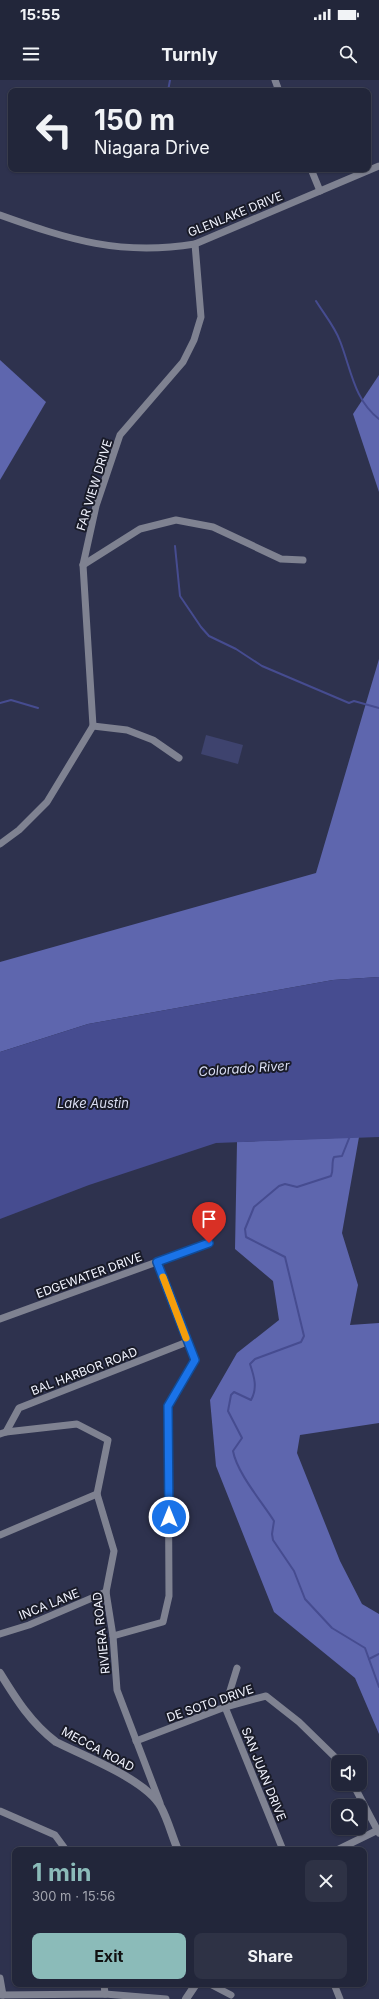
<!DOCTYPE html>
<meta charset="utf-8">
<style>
body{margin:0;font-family:Inter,sans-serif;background:#2e3245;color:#f1f3f6;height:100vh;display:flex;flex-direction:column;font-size:15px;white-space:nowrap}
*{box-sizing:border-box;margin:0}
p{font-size:13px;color:#a2a5af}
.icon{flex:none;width:22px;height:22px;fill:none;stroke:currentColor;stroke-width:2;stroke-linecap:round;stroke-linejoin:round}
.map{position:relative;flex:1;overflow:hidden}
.side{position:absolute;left:12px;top:1767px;width:355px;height:140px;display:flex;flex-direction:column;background:#22263a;border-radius:8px;box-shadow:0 1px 3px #0004,0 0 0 1px #3f4354}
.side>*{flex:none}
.banner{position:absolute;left:8px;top:8px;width:363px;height:84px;border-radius:8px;box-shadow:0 1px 3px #0004,0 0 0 1px #3f4354;background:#22263a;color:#f1f3f6;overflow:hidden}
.controls{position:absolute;left:331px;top:1675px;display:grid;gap:8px}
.controls a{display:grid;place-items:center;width:36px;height:36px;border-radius:8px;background:#22263a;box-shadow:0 1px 3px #0004,0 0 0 1px #3f4354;font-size:20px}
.pin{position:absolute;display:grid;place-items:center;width:34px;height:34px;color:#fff;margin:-41px -17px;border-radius:50% 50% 50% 0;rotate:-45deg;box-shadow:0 0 4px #0007}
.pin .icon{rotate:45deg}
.me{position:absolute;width:44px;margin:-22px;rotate:0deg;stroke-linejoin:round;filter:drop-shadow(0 0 3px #0008)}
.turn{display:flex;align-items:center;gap:14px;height:84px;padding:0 20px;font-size:18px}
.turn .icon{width:52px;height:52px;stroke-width:2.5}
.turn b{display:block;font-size:28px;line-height:34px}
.round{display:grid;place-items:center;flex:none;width:42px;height:42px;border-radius:8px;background:#2e3245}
.head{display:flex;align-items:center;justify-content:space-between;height:68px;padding:0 20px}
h1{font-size:24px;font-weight:700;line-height:30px;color:#8bbbb9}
.button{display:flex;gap:8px;margin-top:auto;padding:8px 20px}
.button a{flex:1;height:46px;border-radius:8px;background:#8bbbb9;color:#111;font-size:16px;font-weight:700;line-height:46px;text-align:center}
.button a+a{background:#2e3245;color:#f1f3f6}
.status{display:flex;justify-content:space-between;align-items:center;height:28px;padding:0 20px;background:#22263a;direction:ltr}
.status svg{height:11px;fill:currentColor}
header{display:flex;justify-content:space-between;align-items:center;height:52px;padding:0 20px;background:#22263a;font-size:18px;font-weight:700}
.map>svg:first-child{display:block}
</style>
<div class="status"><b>15:55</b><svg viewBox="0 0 49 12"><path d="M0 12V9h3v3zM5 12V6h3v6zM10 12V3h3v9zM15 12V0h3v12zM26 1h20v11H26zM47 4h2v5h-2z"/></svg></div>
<header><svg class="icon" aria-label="menu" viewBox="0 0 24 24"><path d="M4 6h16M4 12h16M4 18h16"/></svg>Turnly<svg class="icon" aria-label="search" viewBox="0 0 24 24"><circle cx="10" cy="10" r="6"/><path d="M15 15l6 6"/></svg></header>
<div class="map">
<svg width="379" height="1919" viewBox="0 0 379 1919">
<rect width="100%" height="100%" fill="#2e324e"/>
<polygon fill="#3e436e" points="206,655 243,665 238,684 201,674"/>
<g fill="#5e66ae">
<polygon points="0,280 46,322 0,400"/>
<polygon points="379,295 379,412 353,334"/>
<polygon points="379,579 379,897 333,900 88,944 0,972 0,882 316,793"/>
<polygon points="359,1057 342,1153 358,1205 350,1245 379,1243 379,1343 300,1355 297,1373 340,1481 362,1524 379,1534 379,1654 355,1598 274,1532 216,1386 210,1320 237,1273 279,1240 273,1201 235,1169 237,1062"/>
</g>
<polygon fill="#464c90" points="379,897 379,1057 216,1063 89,1105 0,1139 0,972 88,944 333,900"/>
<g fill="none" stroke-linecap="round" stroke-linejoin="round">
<g stroke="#464c90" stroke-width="2">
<polyline points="168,11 170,0"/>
<path d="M 316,221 C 324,234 335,247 340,261 C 351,289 354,320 379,339"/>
<polyline points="175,466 180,516 201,547 209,556 236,569 262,586 349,623 354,621 379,628"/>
<polyline points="0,623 11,620 38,628"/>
<path d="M 350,1056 L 342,1076 L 334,1077 C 331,1083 334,1089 331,1096 L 297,1107 L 285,1104 L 279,1106 L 254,1127 L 245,1149 L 246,1157 L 285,1177 L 304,1256 L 301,1262 L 255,1279 L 250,1284 C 254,1296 258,1308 251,1320 L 234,1312 L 231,1315 L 228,1331 L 242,1358 L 233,1371 C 237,1393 262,1422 274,1441 L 272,1454 L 273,1460 L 294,1491 L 305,1519 L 332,1548 L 365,1568 L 379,1607"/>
<polyline points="369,1579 379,1574"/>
</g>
<g stroke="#7f8291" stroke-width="7">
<polyline points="275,0 279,11"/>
<polyline points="311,89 320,111"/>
<path d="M 0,135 C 70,160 120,176 195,164 L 379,86"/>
<polyline points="83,485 140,449 176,440 213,447 281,479 303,480"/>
<polyline points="93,646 127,650 153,660 179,678"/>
<polyline points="0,764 19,750 47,722 93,646 83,485 96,426 120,355 183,282 194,260 201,237 195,164"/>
<polyline points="0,1239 209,1163"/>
<polyline points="6,1352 77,1344 108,1360 97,1414 114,1471 106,1512 113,1556 117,1610 160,1723"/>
<polyline points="0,1354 6,1352 19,1328 187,1262"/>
<polyline points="0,1455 97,1414"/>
<polyline points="0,1554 29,1545 106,1512"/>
<polyline points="113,1556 163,1542 169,1516 168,1326 195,1280 157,1181"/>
<polyline points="237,1588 225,1627 283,1770"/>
<polyline points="136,1661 225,1627 266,1616 299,1642 340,1682"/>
<polyline points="353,1704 379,1753"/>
<polyline points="0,1731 55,1755 66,1770"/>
<polyline points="337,1770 378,1750"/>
<polyline points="0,1898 3,1915"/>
<polyline points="104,1904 105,1914"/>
<polyline points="210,1904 231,1915"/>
<polyline points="334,1904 340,1919"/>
<polyline points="0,1915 105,1914 166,1919"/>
</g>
<g stroke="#7f8291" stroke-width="8">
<path d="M 0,1593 C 16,1619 31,1643 56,1662 C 84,1676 147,1700 161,1727 C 168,1740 172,1756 178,1770"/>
<polyline points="186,1919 196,1904"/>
</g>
</g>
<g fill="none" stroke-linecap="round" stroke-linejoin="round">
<g stroke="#114b97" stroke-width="10">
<polyline id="route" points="169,1437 168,1326 195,1280 157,1182 209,1163"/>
</g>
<use href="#route" stroke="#1a73e8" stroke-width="7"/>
<polyline stroke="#f59e0b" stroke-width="7" points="163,1197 186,1258"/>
</g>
<g text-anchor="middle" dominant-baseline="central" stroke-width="4" stroke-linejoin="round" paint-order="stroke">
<g font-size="12" fill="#f2f4ff" stroke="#191b28">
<text transform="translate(235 134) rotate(-22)">GLENLAKE DRIVE</text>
<text transform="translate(94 405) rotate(-73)">FAR VIEW DRIVE</text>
<text transform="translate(89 1195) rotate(-20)">EDGEWATER DRIVE</text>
<text transform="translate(84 1291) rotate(-21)">BAL HARBOR ROAD</text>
<text transform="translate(49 1524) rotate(-22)">INCA LANE</text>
<text transform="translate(101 1553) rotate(-96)">RIVIERA ROAD</text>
<text transform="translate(210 1623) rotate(-19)">DE SOTO DRIVE</text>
<text transform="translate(98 1669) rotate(28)">MECCA ROAD</text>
<text transform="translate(264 1694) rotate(68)">SAN JUAN DRIVE</text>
</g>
<g font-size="13" font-style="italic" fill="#dadef3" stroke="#191b28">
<text transform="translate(244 988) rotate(-4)">Colorado River</text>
<text x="93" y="1023">Lake Austin</text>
</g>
</g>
</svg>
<div class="controls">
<a><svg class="icon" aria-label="sound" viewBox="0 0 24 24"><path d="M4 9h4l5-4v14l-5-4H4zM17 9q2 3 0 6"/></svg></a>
<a><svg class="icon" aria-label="search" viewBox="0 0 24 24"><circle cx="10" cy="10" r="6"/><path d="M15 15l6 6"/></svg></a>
</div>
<div class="pin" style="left:209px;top:1163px;background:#d93025"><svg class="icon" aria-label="arrive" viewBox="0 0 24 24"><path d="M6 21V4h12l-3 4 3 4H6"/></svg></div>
<svg class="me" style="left:169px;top:1437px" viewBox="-20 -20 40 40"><circle r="17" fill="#1a73e8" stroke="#fff" stroke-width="3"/><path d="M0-11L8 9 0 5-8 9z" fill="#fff"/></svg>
<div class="banner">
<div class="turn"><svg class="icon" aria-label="left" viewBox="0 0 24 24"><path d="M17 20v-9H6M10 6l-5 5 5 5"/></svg><div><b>150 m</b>Niagara Drive</div></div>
</div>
<section class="side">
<div class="head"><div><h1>1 min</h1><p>300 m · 15:56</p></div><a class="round"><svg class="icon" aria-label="close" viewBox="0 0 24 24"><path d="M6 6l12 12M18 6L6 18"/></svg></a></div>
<div class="button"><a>Exit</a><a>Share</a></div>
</section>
</div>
